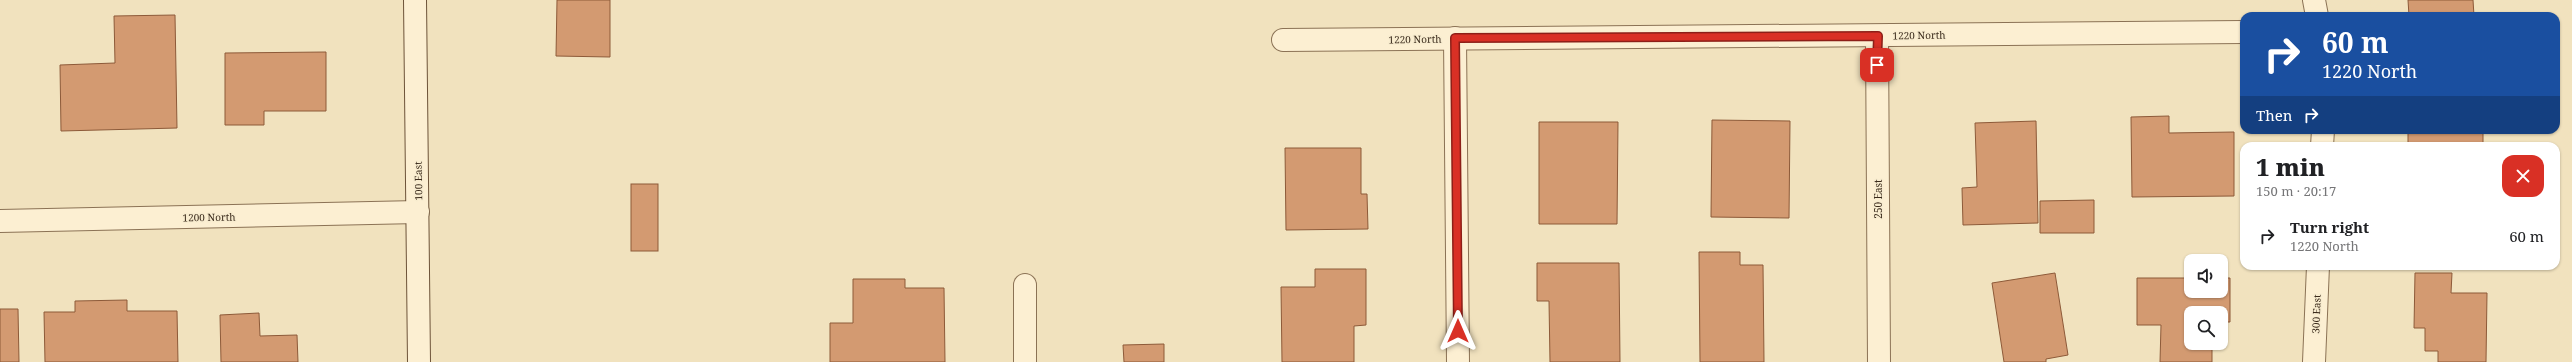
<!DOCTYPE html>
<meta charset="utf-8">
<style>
body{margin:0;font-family:"Noto Serif",serif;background:#f6f6f6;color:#202124;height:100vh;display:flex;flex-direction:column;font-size:15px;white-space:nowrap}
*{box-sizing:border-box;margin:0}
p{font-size:13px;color:#757577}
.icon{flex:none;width:22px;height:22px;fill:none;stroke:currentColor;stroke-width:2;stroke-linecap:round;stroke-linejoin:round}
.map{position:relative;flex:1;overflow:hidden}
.drawer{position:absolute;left:2240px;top:142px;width:320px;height:128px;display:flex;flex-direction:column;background:#fff;border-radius:12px;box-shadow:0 1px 3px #0004}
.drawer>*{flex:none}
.top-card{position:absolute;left:2240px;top:12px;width:320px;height:122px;border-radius:12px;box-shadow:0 1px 3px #0004;background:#1a4fa0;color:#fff;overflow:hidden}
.tools{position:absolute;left:2184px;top:254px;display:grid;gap:8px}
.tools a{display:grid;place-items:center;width:44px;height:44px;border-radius:8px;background:#fff;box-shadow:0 1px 3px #0004;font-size:20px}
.pin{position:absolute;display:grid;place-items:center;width:34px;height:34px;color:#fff;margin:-17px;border-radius:8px;box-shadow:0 2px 6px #0006}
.me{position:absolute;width:44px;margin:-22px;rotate:0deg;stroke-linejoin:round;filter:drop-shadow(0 0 3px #0008)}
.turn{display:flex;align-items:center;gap:14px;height:84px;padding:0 16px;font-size:18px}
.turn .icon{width:52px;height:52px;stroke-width:2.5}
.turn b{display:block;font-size:28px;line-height:34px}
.then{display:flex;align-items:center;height:38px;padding:0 16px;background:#0003;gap:8px;font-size:15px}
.round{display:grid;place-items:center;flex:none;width:42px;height:42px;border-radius:12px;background:#f6f6f6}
.headline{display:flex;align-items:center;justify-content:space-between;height:68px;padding:0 16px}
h1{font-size:24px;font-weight:800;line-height:30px}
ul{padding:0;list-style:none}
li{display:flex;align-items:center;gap:12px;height:52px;padding:0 16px}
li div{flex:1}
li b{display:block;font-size:15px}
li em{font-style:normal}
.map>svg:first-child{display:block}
</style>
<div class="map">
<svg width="2572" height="362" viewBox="0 0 2572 362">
<rect width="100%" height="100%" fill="#f1e2be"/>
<g fill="#d39a71" stroke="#8d5a39">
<polygon points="557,0 610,0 610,57 556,56"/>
<polygon points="2408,0 2473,0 2474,16 2409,16"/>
<polygon points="175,15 177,128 61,131 60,65 115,63 114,16"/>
<polygon points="326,52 326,111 264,111 264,125 225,125 225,53"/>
<polygon points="2169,116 2169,133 2234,132 2234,196 2132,197 2131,117"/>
<polygon points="1712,120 1790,121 1789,218 1711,217"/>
<polygon points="2036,121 2038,223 1963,225 1962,188 1977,187 1975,123"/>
<polygon points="1539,122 1618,122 1617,224 1539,224"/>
<polygon points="2408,131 2483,132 2483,146 2408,146"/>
<polygon points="1285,148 1361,148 1361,194 1367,194 1368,229 1286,230"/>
<rect x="631" y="184" width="27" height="67"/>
<polygon points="2094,200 2094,233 2040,233 2040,201"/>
<polygon points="1699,252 1740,252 1740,265 1763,265 1764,362 1700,362"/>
<polygon points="1537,263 1619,263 1620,362 1550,362 1549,301 1537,301"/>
<polygon points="1315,269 1366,269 1366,325 1354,326 1354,362 1282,362 1281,287 1315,287"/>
<polygon points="2055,273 2068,355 2046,359 2046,362 2004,362 1992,283"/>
<polygon points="2415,273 2452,273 2451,293 2487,293 2486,362 2438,362 2438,351 2425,351 2425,328 2414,328"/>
<polygon points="2137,278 2191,278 2191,291 2221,291 2221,278 2230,278 2230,322 2221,322 2221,313 2191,313 2191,343 2212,343 2212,362 2160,362 2161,325 2137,325"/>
<polygon points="853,279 905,279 905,288 944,288 945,362 830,362 830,323 853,323"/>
<polygon points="127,300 127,311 177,311 178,362 45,362 44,312 75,312 75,301"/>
<polygon points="0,309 18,309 19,362 0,362"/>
<polygon points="259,313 260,336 297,335 298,362 221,362 220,315"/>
<polygon points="1164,344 1164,362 1124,362 1123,345"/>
</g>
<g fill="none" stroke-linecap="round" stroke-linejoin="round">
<g stroke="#8b7255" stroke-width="24">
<g id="street">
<polyline points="2314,0 2317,16"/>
<polyline points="1877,36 1879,362"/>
<polyline points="1455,38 1458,362"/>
<polyline points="1283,40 2244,32"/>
<polyline points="2322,146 2323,130"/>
<polyline points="0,221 418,212"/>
<polyline points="1025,362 1025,285"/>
<polyline points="2314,362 2318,266"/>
</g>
</g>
<g stroke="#6d5339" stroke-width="24">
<polyline id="secondary" points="415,0 419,362"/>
</g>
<use href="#street" stroke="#fcefd2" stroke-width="22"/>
<use href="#secondary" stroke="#fcefd2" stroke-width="22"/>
</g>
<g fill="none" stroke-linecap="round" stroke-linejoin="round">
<g stroke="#8d1f18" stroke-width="10">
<polyline id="route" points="1458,331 1455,38 1878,36 1877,65"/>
</g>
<use href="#route" stroke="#d93025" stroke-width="7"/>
</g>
<g text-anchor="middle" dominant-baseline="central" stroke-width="3" stroke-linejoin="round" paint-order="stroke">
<g font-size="10" fill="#3a2a1b" stroke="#f8eccf">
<text transform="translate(1919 35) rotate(-1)">1220 North</text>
<text transform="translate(1415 39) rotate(-1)">1220 North</text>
<text transform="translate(418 181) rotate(-91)">100 East</text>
<text transform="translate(1878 199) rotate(-90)">250 East</text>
<text transform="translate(209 217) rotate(-1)">1200 North</text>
<text transform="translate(2316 314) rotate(-88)">300 East</text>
</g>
</g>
</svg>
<div class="tools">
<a><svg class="icon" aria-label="sound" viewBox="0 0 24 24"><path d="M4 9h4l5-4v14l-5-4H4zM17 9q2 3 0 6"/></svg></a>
<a><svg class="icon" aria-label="search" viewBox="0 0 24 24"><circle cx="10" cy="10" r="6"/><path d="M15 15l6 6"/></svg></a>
</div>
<div class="pin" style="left:1877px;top:65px;background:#d93025"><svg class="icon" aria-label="arrive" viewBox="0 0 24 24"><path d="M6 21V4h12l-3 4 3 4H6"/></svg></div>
<svg class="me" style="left:1458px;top:331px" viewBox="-20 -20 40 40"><path d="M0-17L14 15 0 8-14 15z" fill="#d93025" stroke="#fff" stroke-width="4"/></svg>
<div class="top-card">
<div class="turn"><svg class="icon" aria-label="right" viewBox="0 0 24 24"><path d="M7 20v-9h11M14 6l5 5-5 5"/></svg><div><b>60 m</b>1220 North</div></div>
<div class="then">Then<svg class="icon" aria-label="right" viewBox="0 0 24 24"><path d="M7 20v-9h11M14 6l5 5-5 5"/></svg></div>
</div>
<section class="drawer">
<div class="headline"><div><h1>1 min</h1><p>150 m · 20:17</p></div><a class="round" style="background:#d93025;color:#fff"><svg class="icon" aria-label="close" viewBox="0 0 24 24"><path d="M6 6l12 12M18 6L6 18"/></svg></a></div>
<ul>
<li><svg class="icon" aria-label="right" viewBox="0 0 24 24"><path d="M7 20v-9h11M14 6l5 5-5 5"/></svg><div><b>Turn right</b><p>1220 North</p></div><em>60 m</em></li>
</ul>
</section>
</div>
